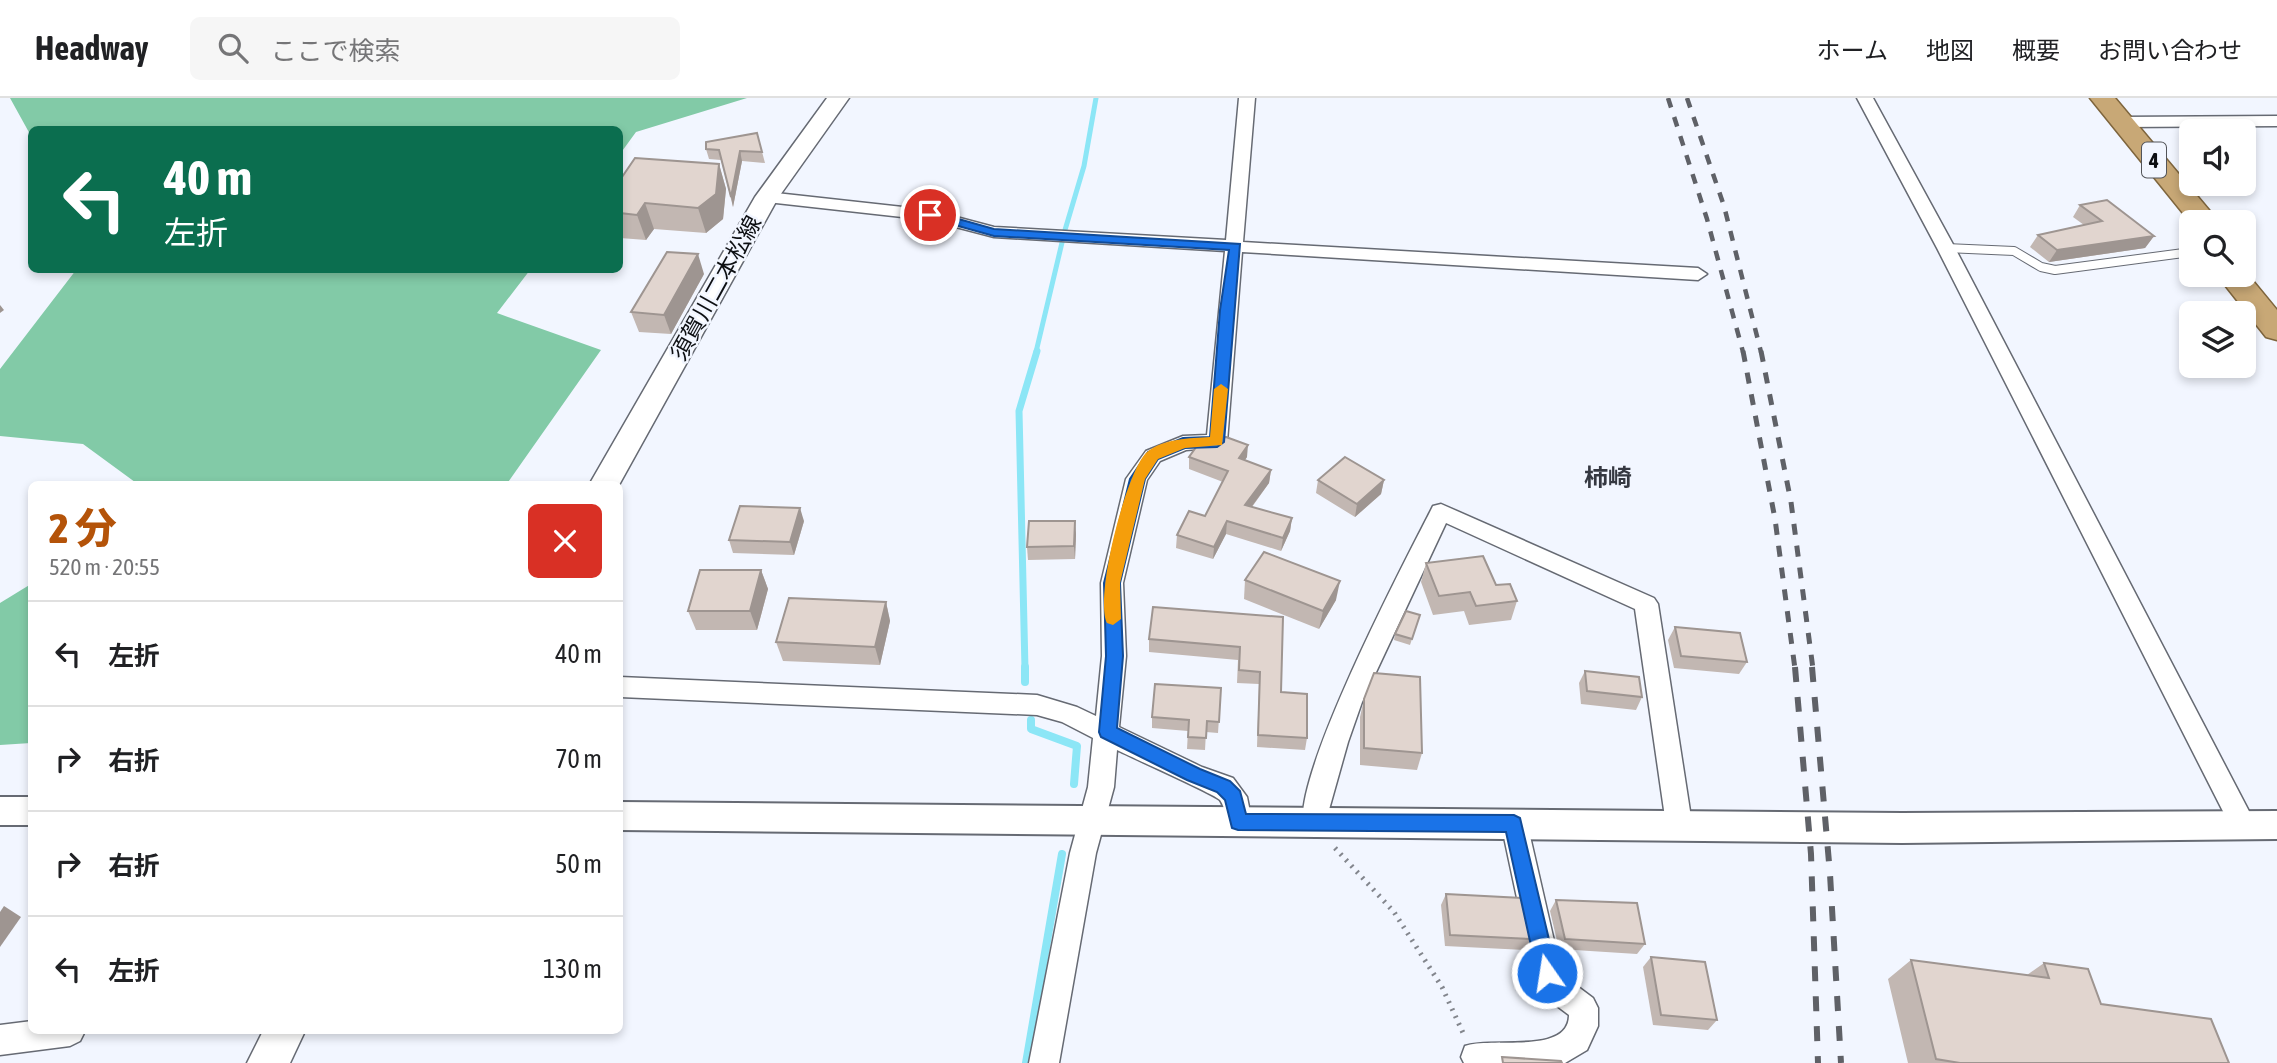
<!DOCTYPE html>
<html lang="ja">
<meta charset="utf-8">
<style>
body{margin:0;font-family:"Asap Condensed","Noto Sans JP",sans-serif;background:#f6f6f6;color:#202124;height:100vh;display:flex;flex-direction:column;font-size:26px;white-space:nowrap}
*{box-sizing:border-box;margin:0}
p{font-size:23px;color:#757577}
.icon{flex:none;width:38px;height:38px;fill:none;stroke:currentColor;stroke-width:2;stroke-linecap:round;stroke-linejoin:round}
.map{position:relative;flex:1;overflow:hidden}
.side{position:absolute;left:28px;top:383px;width:595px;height:553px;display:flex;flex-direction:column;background:#fff;border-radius:10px;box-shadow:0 4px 10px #0003}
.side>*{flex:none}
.hud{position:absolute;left:28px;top:28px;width:595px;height:147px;border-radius:10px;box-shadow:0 4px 10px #0003;background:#0b6e4f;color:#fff;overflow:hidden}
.controls{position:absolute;left:2179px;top:21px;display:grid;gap:14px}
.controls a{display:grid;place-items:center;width:77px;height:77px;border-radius:10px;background:#fff;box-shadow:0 4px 10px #0003;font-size:35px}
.pin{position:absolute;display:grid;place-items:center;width:60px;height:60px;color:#fff;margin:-30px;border:4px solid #fff;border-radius:50%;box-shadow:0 2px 7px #0007}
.me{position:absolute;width:77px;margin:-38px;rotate:347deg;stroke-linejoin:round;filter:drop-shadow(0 0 5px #0008)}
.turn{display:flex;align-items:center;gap:24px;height:147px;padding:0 21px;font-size:32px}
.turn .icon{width:91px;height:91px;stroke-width:2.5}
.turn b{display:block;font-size:49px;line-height:60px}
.round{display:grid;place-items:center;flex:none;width:74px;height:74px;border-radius:10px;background:#f6f6f6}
.headline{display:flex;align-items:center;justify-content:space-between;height:119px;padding:0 21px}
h1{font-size:42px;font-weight:800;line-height:52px;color:#b45309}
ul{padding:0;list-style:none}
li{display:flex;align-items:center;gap:21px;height:105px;padding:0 21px;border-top:2px solid #e0e0e0}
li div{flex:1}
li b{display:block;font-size:26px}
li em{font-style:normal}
header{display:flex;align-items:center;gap:42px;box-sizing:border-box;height:98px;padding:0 35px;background:#fff;border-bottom:2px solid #e0e0e0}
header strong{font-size:33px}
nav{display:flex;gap:38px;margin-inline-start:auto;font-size:24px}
.search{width:490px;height:63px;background:#f6f6f6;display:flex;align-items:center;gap:18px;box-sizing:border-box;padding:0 24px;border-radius:10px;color:#757577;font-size:26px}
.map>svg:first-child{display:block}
</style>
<header>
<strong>Headway</strong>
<div class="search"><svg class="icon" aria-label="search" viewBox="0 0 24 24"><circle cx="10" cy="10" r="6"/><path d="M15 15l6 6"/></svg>ここで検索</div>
<nav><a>ホーム</a><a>地図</a><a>概要</a><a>お問い合わせ</a></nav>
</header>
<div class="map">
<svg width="2277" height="965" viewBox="0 0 2277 965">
<rect width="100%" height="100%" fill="#f2f6ff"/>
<g fill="#82caa7">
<polygon points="10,0 747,0 636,34 620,56 620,32 32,32 31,38"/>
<polygon points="76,172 530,172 497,215 601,252 506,387 139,387 83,346 0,338 0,271"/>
<polygon points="31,486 31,645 0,647 0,505"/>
</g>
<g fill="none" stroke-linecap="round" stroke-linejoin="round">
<polyline stroke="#8ce6f6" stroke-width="5" points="1036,254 1065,132 1084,68 1096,0"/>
<polyline stroke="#8ce6f6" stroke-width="7" points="1025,571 1019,313 1037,253"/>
<g stroke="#8ce6f6" stroke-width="8">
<polyline points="1025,569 1025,584"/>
<polyline points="1031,622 1031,631 1077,648 1074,686"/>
<polyline points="1026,965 1062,756"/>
</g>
<g stroke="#666a73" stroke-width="10">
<polyline id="service" points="1946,150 2014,153 2041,169 2055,172 2191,154"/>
</g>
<g stroke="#666a73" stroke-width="3">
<g id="minor">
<path d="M 1239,0 L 1255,0 L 1243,144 L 1698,170 L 1707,176 L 1698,182 L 1242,154 L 1227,344 L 1224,349 L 1186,352 L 1160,363 L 1147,382 L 1123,485 L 1126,558 L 1119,629 L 1202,669 L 1233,680 L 1247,699 L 1252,724 L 1248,732 L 1239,736 L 1230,732 C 1225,723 1226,710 1220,702 C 1216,697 1131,659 1117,652 L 1114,689 L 1096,755 L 1059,965 L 1029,965 L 1070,755 L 1088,689 L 1093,640 L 1062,624 L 1037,617 L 620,599 L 620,579 L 1037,597 L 1077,609 L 1096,618 L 1102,558 L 1101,485 L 1126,381 L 1146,353 L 1183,338 L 1207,337 L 1225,153 L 994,139 L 929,122 L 767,104 L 759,99 L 767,94 L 930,112 L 994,129 L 1226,142 Z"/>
<polygon points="1857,0 1873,0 1955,150 2252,719 2256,727 2252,735 2243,739 2234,735 1937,150"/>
<polygon points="2277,18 2277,28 2121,29 2113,24 2121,19"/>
<path d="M 1441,406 L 1654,500 L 1658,506 L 1692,726 L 1688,734 L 1679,738 L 1670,734 L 1666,726 L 1635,511 L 1446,425 L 1362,604 L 1348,644 L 1323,733 L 1314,737 L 1305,733 C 1285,691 1405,463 1430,414 L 1433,408 Z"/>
<path d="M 1514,713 L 1523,717 L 1527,725 L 1560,869 L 1569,882 L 1593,900 L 1598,910 L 1598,928 L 1587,952 L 1565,965 L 1464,965 L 1461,959 L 1465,948 C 1489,938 1569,958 1569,917 L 1549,902 L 1533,875 L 1501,725 L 1505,717 Z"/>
<polygon points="32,923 32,933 85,933 80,943 70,948 0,957 0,927"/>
</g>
</g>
<g stroke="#666a73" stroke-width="4">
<g id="tertiary">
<rect x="0" y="699" width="32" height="28"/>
<polygon points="620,704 1902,715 2277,713 2277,741 1902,745 620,732"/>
</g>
</g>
<g stroke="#666a73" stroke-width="3">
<g id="secondary">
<polygon points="827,0 849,0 778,100 619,387 589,387 755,99"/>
<polygon points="263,933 305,933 290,965 247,965"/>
</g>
</g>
<g stroke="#7e653d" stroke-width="3">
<g id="trunk">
<polygon points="2090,0 2115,0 2219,124 2191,125"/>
<polygon points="2244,172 2277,212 2277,242 2266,239 2217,177 2244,177"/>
</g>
</g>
<polyline stroke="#83868d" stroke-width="5" stroke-dasharray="2 6" stroke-linecap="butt" points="1335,750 1394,814 1442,889 1464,937"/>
<use href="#service" stroke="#fff" stroke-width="8"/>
<use href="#minor" fill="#fff" fill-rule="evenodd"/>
<use href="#tertiary" fill="#fff" fill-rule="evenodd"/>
<use href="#secondary" fill="#fff" fill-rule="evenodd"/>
<use href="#trunk" fill="#c8a876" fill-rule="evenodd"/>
<g stroke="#5f6167" stroke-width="4.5" stroke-dasharray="10 10" stroke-linecap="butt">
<polyline points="1668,0 1707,121 1743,254"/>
<polyline points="1687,0 1724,108 1761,254"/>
</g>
<g stroke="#5f6167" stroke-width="5" stroke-dasharray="11 11" stroke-linecap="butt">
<polyline points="1743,253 1775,421 1795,571"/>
<polyline points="1761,253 1791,404 1813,571"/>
</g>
<g stroke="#5f6167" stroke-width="6" stroke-dasharray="15 15" stroke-linecap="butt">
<polyline points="1795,569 1811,756 1818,965"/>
<polyline points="1812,569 1830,776 1841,965"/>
</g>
</g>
<g fill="#c2b7b2">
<polygon points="757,35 765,65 742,63 733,109 721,62 709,61 706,51"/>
<polygon points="719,66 726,91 723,121 706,135 654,131 646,142 620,140 620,82"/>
<polygon points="2080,107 2154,138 2145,150 2049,164 2030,149 2038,137 2084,127 2073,119"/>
<polygon points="704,176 671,236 639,234 631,214"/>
<polygon points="1189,359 1247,359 1245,362 1271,372 1269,385 1252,409 1292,420 1290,433 1281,453 1226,436 1213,461 1176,450 1177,437 1205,418 1223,384 1189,371"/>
<polygon points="1318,382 1384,382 1381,396 1355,419 1316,395"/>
<polygon points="804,423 794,457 733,455 729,442"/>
<polygon points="1076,436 1075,461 1028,462 1027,449"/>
<polygon points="1426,465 1496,487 1517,503 1511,522 1469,527 1464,513 1433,517 1421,484"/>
<polygon points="761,472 768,491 757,532 696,532 688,513"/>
<polygon points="1245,482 1336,502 1319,531 1244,501"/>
<polygon points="886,504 890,523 880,567 783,563 776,544"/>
<polygon points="1420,517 1410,547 1394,542 1395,536"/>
<polygon points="1283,519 1281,594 1307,640 1305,652 1257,649 1259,586 1237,585 1238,562 1149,554 1149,541"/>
<polygon points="1675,529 1747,564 1739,576 1674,570 1668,542"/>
<polygon points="1585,573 1642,599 1636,612 1581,606 1579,585"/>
<polygon points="1221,590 1218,635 1206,634 1205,652 1187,651 1188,633 1152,630 1152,619"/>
<polygon points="1364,601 1422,655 1417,672 1360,667 1360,619"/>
<polygon points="1446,796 1531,841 1525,852 1445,848 1441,807"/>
<polygon points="1556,802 1645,846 1637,856 1559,851 1550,813"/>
<polygon points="1651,859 1717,922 1708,932 1653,927 1643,869"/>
<polygon points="1911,862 2027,877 2044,865 2101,906 2229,965 1908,965 1888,881"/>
</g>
<g fill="#9e9591">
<polygon points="740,53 742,63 733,109 731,99"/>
<polygon points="719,66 726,91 723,121 706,135 698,110"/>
<polygon points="645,105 654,131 646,142 637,117"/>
<polygon points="2154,138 2145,150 2049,164 2057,152"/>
<polygon points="698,156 704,176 671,236 664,217"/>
<polygon points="0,207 4,212 0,215"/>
<polygon points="1248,347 1247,359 1238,372 1239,360"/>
<polygon points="1271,372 1269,385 1244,419 1245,407"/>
<polygon points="1384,382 1381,396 1355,419 1357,406"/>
<polygon points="800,410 804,423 794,457 790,444"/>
<polygon points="1292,420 1290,433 1281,453 1283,440"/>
<polygon points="1075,423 1076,436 1075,461 1074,448"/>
<polygon points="1227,423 1226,436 1213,461 1214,449"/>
<polygon points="761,472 768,491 757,532 750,513"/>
<polygon points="1340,483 1336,502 1319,531 1323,513"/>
<polygon points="886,504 890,523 880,567 875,549"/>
<polygon points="4,808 21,819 0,849 0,814"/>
</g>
<g fill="#e1d5cf" stroke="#9e9591" stroke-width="2">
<polygon points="757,35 762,54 740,53 731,99 719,52 706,51 706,44"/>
<polygon points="635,60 719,66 716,96 698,110 645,105 637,117 620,115 620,82"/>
<polygon points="2107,102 2154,138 2057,152 2038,137 2102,123 2080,107"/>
<polygon points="667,154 698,156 664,217 631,214"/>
<polygon points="1226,339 1248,347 1239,360 1271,372 1245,407 1292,420 1283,440 1227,423 1214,449 1177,437 1189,413 1205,418 1228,373 1189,359 1202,341"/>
<polygon points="1345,359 1384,382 1357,406 1318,382"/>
<polygon points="740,408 800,410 790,444 729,442"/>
<polygon points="1029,423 1075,423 1074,448 1027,449"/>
<polygon points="1264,454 1340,483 1323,513 1245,482"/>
<polygon points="1483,458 1496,487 1510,486 1517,503 1476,508 1470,494 1439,498 1426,465"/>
<polygon points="700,472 761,472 750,513 688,513"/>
<polygon points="789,500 886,504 875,549 776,544"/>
<polygon points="1153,509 1283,519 1281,594 1307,596 1307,640 1258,637 1260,574 1239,572 1240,549 1149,541"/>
<polygon points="1406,513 1420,517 1412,541 1395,536"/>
<polygon points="1675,529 1740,535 1747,564 1681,558"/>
<polygon points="1585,573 1639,579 1642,599 1587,593"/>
<polygon points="1374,575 1420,579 1422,655 1364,650 1364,601"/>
<polygon points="1155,586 1221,590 1219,624 1207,623 1206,640 1188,639 1189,622 1152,619"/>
<polygon points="1446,796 1522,800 1531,841 1450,837"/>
<polygon points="1556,802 1637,805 1645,846 1565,841"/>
<polygon points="1651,859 1705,864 1717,922 1661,917"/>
<polygon points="1911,862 2049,880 2044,865 2088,871 2101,906 2211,921 2229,965 1960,965 1936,961"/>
<polygon points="1502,959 1561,963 1562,965 1503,965"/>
</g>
<polygon fill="#1a73e8" stroke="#114b97" stroke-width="2" points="930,113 994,131 1240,146 1224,344 1217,349 1185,350 1158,361 1145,381 1120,485 1123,558 1117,630 1200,671 1230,683 1240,693 1246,716 1514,717 1520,720 1557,875 1554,882 1547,885 1540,882 1537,875 1506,734 1238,732 1232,730 1225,702 1217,694 1187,682 1101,639 1099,634 1106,558 1104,485 1130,381 1148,354 1183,340 1210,339 1220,212 1229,152 994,138 926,119 926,114"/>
<path fill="#f59e0b" d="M 1221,286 L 1228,291 L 1222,347 L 1185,350 L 1158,361 L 1145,381 L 1120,485 L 1121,521 L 1113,527 L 1107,525 C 1094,500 1126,373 1147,354 C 1163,341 1190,340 1210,339 L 1214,291 Z"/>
<g text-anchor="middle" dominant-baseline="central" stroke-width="5" stroke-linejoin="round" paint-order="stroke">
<rect fill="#f2f6ff" stroke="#525459" stroke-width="2" x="2142" y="44.5" width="24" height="35" rx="5"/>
<g font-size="21" font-weight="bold" fill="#0d0f12">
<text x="2154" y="62">4</text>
</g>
<g font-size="23" fill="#0d0f12" stroke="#f2f6ff">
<text transform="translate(716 190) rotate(-61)">須賀川二本松線</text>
</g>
<g font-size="24" font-weight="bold" fill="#353841" stroke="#f2f6ff">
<text x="1608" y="379">柿崎</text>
</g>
</g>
</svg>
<div class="controls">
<a><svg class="icon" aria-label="sound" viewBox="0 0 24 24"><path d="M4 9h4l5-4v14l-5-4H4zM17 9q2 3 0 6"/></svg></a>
<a><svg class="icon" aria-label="search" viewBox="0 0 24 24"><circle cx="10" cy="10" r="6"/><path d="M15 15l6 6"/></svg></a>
<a><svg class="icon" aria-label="layers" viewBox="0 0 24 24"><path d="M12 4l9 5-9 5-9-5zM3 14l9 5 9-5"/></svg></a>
</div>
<div class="pin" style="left:930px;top:117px;background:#d93025"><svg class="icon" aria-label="arrive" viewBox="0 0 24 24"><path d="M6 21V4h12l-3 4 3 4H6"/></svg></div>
<svg class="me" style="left:1547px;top:875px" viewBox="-20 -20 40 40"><circle r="17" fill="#1a73e8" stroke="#fff" stroke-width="3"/><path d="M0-11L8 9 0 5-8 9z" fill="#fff"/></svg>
<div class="hud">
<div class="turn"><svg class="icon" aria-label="left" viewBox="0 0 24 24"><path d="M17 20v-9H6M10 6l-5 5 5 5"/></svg><div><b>40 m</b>左折</div></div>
</div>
<section class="side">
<div class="headline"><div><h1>2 分</h1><p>520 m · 20:55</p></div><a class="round" style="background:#d93025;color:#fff"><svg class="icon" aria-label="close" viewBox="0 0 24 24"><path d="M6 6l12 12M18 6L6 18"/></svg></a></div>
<ul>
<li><svg class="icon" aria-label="left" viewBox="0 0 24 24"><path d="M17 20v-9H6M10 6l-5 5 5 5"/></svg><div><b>左折</b></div><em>40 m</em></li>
<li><svg class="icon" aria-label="right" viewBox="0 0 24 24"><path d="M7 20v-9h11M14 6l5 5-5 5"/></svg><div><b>右折</b></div><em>70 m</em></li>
<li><svg class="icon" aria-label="right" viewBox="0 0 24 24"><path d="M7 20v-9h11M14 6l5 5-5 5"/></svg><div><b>右折</b></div><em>50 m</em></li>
<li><svg class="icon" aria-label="left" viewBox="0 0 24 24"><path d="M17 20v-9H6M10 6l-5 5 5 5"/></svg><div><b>左折</b></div><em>130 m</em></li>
</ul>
</section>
</div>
